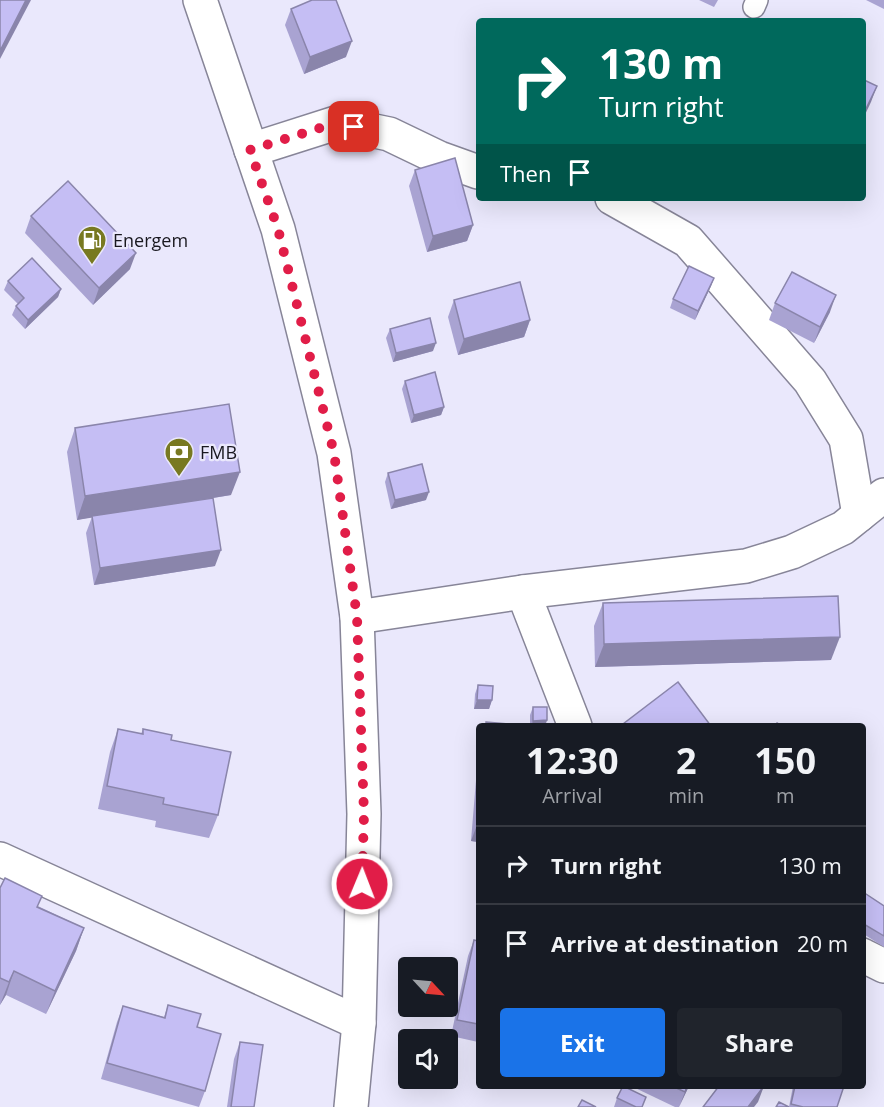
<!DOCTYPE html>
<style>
body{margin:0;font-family:"Open Sans",sans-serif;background:#20242c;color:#f1f3f6;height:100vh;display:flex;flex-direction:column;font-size:22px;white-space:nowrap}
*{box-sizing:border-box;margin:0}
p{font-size:20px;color:#9ea1a6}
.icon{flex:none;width:33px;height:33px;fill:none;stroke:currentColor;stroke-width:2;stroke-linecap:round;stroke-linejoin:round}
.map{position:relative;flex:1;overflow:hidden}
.sheet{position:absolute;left:476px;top:723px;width:390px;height:366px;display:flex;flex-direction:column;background:#171b24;border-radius:6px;box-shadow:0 6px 24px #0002}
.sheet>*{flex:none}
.guide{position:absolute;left:476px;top:18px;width:390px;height:183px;border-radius:6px;box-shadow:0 6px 24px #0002;background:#00695c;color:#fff;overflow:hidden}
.needle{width:39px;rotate:116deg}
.fabs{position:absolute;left:398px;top:957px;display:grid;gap:12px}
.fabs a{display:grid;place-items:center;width:60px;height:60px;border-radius:6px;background:#171b24;box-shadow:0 6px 24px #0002;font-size:30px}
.pin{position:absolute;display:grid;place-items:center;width:51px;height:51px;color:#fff;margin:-26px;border-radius:12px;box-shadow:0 3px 9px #0006}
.me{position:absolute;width:66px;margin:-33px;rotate:1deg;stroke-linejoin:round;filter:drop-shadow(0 0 4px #0008)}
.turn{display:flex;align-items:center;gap:21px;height:126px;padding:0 24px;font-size:27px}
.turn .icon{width:78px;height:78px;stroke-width:2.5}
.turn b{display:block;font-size:42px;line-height:51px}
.then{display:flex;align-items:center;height:57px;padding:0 24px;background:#0003;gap:12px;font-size:22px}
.eta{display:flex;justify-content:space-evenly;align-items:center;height:102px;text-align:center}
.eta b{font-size:36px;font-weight:700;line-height:42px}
.cta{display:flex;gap:12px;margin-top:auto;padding:12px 24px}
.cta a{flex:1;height:69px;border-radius:6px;background:#1a73e8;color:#fff;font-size:24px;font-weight:700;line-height:69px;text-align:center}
.cta a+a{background:#20242c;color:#f1f3f6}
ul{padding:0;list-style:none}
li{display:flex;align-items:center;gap:18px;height:78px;padding:0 24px;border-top:2px solid #363941}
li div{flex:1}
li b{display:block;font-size:22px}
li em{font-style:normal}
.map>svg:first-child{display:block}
</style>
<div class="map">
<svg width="884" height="1107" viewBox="0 0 884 1107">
<rect width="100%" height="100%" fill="#eae8fc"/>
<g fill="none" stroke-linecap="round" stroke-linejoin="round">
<g stroke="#878598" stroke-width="24">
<polyline id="lane" points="754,7 757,0"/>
</g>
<g stroke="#878598" stroke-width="36">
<g id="street">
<polyline points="251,150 336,123 389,134 439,158 478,172"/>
<polyline points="612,198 688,241 810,381 846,439 859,515"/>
<polyline points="523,592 575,726"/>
<polyline points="0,859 359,1023"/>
<polyline points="862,955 884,966"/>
</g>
</g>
<g stroke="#878598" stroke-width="36">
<g id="secondary">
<polyline points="200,0 278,229 334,453 357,617 364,814 359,1023 351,1107"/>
<polyline points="357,617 523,592 746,566 792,552 843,528 884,495"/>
</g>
</g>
<use href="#lane" stroke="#fff" stroke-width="21"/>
<use href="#street" stroke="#fff" stroke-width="33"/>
<use href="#secondary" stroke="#fff" stroke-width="33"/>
</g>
<g fill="#a9a3d2">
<polygon points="699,0 718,0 714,7"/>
<polygon points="866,0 884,0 884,9"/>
<polygon points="291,9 346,57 304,74 285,25"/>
<polygon points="415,170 473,225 467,241 427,252 409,186"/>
<polygon points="31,216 130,269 93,305 25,233"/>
<polygon points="714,278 711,286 695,320 670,308 673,299"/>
<polygon points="8,281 61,289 58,297 25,329 12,315 16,306 18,304 4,290"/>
<polygon points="454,300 530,320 524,337 458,355 448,317"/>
<polygon points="775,303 830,312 814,343 769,320"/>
<polygon points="390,329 433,351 393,362 386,338"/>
<polygon points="405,381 444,407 441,415 411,423 402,389"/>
<polygon points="75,428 231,495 213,498 215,566 94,585 86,533 92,517 77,520 67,452"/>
<polygon points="388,473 426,500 391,509 385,482"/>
<polygon points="603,603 831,660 595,667 594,626"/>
<polygon points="478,685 492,700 489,709 474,709 475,694"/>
<polygon points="533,707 547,720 545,726 530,726 530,715"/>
<polygon points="118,729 141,734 143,729 171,740 218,815 209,838 155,827 156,821 98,809 110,752"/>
<polygon points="478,756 478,842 471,841"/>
<polygon points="0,888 84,928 76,951 46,1014 6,995 0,1005"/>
<polygon points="862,893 884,906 884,947 862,933"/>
<polygon points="474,940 478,941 478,1042 451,1036 468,956"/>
<polygon points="168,1005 197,1027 205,1091 199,1107 101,1079 117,1022 123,1006 164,1017"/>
<polygon points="240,1042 254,1107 227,1107 234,1059"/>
<polygon points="631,1086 689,1086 679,1107 675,1107"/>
<polygon points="793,1086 844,1086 837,1107 789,1107"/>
<polygon points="617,1098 643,1107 614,1107"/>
</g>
<g fill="#8a85ab">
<polygon points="26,0 31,0 0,59 0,51"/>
<polygon points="352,41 346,57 304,74 310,57"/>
<polygon points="877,86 871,102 862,121 862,117"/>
<polygon points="473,225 467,241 427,252 433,236"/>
<polygon points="136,253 130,269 93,305 99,288"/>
<polygon points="714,278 711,286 695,320 698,311"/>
<polygon points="61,289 58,297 25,329 28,320"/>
<polygon points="836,295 830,312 814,343 820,327"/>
<polygon points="530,320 524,337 458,355 464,339"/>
<polygon points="436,343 433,351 393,362 396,353"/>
<polygon points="444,407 441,415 411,423 414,415"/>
<polygon points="240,472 231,495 77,520 85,496"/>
<polygon points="429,492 426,500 391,509 395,500"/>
<polygon points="221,550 215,566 94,585 100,568"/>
<polygon points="840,637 831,660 595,667 604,644"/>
<polygon points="477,700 492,700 489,709 474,709"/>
<polygon points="547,720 545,726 531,726 533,721"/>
<polygon points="477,825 478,825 478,842 471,841"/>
<polygon points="84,928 76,951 46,1014 55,991"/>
<polygon points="14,971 6,995 0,1005 9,982"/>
<polygon points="687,1086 689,1086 679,1107 685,1092"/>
<polygon points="764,1086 758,1102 754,1107 748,1107"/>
</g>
<g fill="#c5bef4" stroke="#8a85ab" stroke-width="1.5">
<polygon points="0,0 26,0 0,51"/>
<polygon points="312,0 336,0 352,41 310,57 291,9"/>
<polygon points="862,79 877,86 862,117"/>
<polygon points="455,158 473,225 433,236 415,170"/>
<polygon points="68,181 136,253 99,288 31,216"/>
<polygon points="32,258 61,289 28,320 16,306 24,298 8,281"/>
<polygon points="689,266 714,278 698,311 673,299"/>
<polygon points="792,272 836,295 820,327 775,303"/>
<polygon points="520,282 530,320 464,339 454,300"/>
<polygon points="430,318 436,343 396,353 390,329"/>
<polygon points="435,372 444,407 414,415 405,381"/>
<polygon points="229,404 240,472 85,496 75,428"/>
<polygon points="422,464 429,492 395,500 388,473"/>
<polygon points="213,498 221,550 100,568 92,516"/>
<polygon points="838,596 840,637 604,644 603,603"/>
<polygon points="678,682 711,726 624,726 623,724"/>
<polygon points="478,685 493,686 492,700 477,700"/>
<polygon points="533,707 547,707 547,720 533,721"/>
<polygon points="486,722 508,724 508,726 486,726"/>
<polygon points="777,723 782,726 775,726"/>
<polygon points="118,729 143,734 143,729 172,735 171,740 231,752 218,815 163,804 164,798 107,786"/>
<polygon points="478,804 478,825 477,825"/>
<polygon points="5,878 42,896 37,907 84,928 55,991 14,971 9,982 0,978 0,888"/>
<polygon points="863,892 884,906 884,936 862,923"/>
<polygon points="474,940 478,941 478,1024 457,1020"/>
<polygon points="168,1005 201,1014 197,1027 221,1034 205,1091 107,1063 123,1006 165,1018"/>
<polygon points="240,1042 263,1045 254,1107 231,1107"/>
<polygon points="623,1086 646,1097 642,1107 636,1107 617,1098"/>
<polygon points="672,1086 687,1086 685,1092"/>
<polygon points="719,1086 764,1086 748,1107 703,1107"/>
<polygon points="795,1086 844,1086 837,1107 803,1107 791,1104"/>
<polygon points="582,1100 596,1107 578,1107"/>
<polygon points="779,1102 789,1107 776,1107"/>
</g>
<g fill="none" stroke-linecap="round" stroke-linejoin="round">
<polyline stroke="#e11d48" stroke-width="10" stroke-dasharray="0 18" points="354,127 336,123 250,150 278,229 334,453 357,617 364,814 362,884"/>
</g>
<defs>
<g id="fuel-pin" transform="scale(1.5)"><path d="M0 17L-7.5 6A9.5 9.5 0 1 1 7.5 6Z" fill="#787921" stroke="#eae8fc"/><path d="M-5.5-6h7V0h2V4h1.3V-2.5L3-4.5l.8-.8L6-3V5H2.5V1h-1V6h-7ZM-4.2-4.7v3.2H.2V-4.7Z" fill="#fff"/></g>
<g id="bank-pin" transform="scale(1.5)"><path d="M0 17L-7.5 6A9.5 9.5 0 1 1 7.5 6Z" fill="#787921" stroke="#eae8fc"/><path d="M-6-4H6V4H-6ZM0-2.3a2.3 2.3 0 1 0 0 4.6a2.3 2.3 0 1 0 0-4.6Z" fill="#fff"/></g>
</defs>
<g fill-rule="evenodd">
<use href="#fuel-pin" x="92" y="240"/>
<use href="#bank-pin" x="179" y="452"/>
</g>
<g text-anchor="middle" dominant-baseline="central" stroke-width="4.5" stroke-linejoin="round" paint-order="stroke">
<g font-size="18" fill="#19181f" stroke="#eae8fc" text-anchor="start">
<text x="113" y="240">Energem</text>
<text x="200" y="452">FMB</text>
</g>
</g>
</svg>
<div class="fabs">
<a><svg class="needle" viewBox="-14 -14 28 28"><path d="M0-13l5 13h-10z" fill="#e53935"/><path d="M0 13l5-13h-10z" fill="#9ea1a6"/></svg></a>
<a><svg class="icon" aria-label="sound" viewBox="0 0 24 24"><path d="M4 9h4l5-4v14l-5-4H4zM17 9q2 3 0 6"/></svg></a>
</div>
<div class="pin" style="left:354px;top:127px;background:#d93025"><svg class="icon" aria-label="arrive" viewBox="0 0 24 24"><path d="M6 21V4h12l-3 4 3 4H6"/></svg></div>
<svg class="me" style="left:362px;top:884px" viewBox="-20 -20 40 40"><circle r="17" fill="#e11d48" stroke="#fff" stroke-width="3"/><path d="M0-11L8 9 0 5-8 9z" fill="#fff"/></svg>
<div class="guide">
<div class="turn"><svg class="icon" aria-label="right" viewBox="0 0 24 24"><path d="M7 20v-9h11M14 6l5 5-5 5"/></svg><div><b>130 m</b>Turn right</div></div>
<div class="then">Then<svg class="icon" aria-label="arrive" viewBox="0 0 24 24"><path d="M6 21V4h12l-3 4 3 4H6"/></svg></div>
</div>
<section class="sheet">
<div class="eta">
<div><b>12:30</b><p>Arrival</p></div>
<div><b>2</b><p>min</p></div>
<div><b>150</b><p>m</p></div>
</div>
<ul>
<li><svg class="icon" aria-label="right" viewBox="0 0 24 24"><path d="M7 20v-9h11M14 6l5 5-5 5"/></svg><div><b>Turn right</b></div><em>130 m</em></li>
<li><svg class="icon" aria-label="arrive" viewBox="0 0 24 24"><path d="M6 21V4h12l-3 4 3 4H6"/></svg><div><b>Arrive at destination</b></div><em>20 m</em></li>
</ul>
<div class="cta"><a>Exit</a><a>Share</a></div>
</section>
</div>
